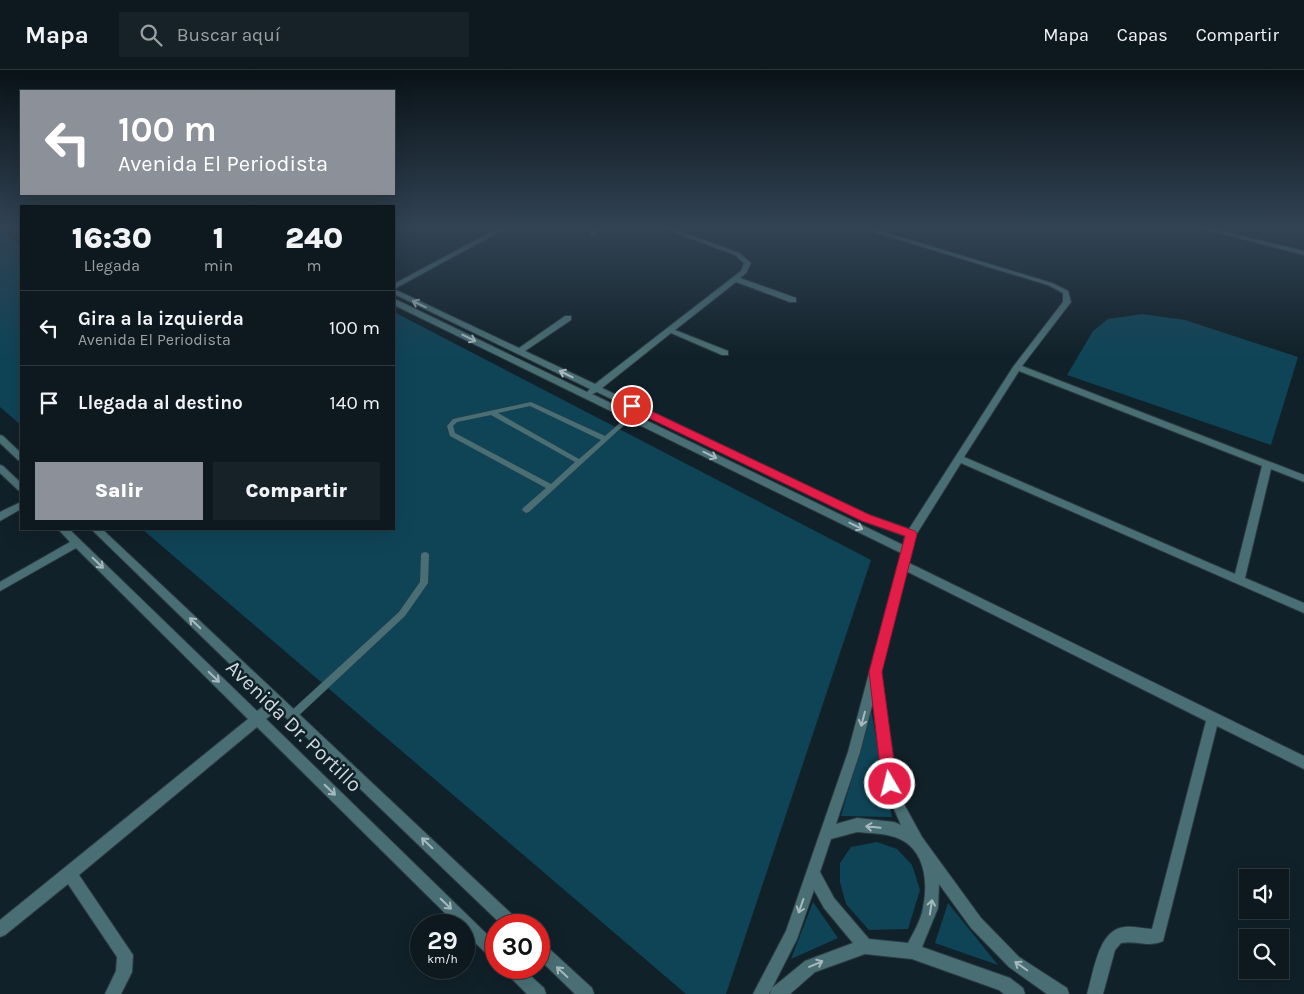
<!DOCTYPE html>
<html lang="es">
<meta charset="utf-8">
<style>
body{margin:0;font-family:Karla,sans-serif;background:#162228;color:#f1f3f6;height:100vh;display:flex;flex-direction:column;font-size:19px;white-space:nowrap}
*{box-sizing:border-box;margin:0}
p{font-size:16px;color:#9aa0a4}
.icon{flex:none;width:28px;height:28px;fill:none;stroke:currentColor;stroke-width:2;stroke-linecap:round;stroke-linejoin:round}
.map{position:relative;flex:1;overflow:hidden}
.sheet{position:absolute;left:20px;top:135px;width:375px;height:325px;display:flex;flex-direction:column;background:#0d191f;border-radius:0px;box-shadow:0 5px 20px #0002,0 0 0 1px #2d383d}
.sheet>*{flex:none}
.guide{position:absolute;left:20px;top:20px;width:375px;height:105px;border-radius:0px;box-shadow:0 5px 20px #0002,0 0 0 1px #2d383d;background:#8c9099;color:#fff;overflow:hidden}
.buttons{position:absolute;left:1239px;top:799px;display:grid;gap:10px}
.buttons a{display:grid;place-items:center;width:50px;height:50px;border-radius:0px;background:#0d191f;box-shadow:0 5px 20px #0002,0 0 0 1px #2d383d;font-size:25px}
.speed{position:absolute;left:410px;top:844px;display:flex;gap:10px;font-size:25px;font-weight:700;text-align:center}
.speed>*{display:grid;place-content:center;width:65px;height:65px;border-radius:50%;background:#0d191f;box-shadow:0 5px 20px #0002,0 0 0 1px #2d383d;line-height:1}
.speed small{font-size:12px;font-weight:400}
.speed .limit{border:8px solid #d22;background:#fff;color:#111}
.pin{position:absolute;display:grid;place-items:center;width:42px;height:42px;color:#fff;margin:-21px;border:2px solid #fff;border-radius:50%;box-shadow:0 1px 5px #0007}
.me{position:absolute;width:55px;margin:-28px;rotate:352deg;stroke-linejoin:round;filter:drop-shadow(0 0 4px #0008)}
.turn{display:flex;align-items:center;gap:18px;height:105px;padding:0 15px;font-size:22px}
.turn .icon{width:65px;height:65px;stroke-width:2.5}
.turn b{display:block;font-size:35px;line-height:42px}
.eta{display:flex;justify-content:space-evenly;align-items:center;height:85px;text-align:center}
.eta b{font-size:30px;font-weight:800;line-height:35px}
.primary-button{display:flex;gap:10px;margin-top:auto;padding:10px 15px}
.primary-button a{flex:1;height:58px;border-radius:0px;background:#8c9099;color:#fff;font-size:20px;font-weight:800;line-height:58px;text-align:center}
.primary-button a+a{background:#162228;color:#f1f3f6}
ul{padding:0;list-style:none}
li{display:flex;align-items:center;gap:15px;height:75px;padding:0 15px;border-top:1px solid #2d383d}
li div{flex:1}
li b{display:block;font-size:19px}
li em{font-style:normal}
header{display:flex;align-items:center;gap:30px;box-sizing:border-box;height:70px;padding:0 25px;background:#0d191f;border-bottom:1px solid #2d383d}
header strong{font-size:24px}
nav{display:flex;gap:28px;margin-inline-start:auto;font-size:18px}
.search{width:350px;height:45px;background:#162228;display:flex;align-items:center;gap:12px;box-sizing:border-box;padding:0 18px;border-radius:0px;color:#9aa0a4;font-size:19px}
.map>svg:first-child{display:block}
</style>
<header>
<strong>Mapa</strong>
<div class="search"><svg class="icon" aria-label="search" viewBox="0 0 24 24"><circle cx="10" cy="10" r="6"/><path d="M15 15l6 6"/></svg>Buscar aquí</div>
<nav><a>Mapa</a><a>Capas</a><a>Compartir</a></nav>
</header>
<div class="map">
<svg width="1304" height="924" viewBox="0 0 1304 924">
<rect width="100%" height="100%" fill="#112129"/>
<g fill="#0f4457">
<polygon points="0,161 21,175 21,355 0,337"/>
<polygon points="394,242 871,490 726,924 686,924 142,459 394,459"/>
<polygon points="1142,244 1185,250 1298,287 1271,375 1067,305 1093,261 1108,249"/>
<polygon points="871,640 892,747 841,746"/>
<polygon points="877,772 897,779 912,795 920,820 908,859 869,860 846,834 840,812 840,793 851,777"/>
<polygon points="813,832 838,868 791,889"/>
<polygon points="948,833 998,895 935,873"/>
</g>
<g fill="none" stroke-linecap="round" stroke-linejoin="round">
<g stroke="#2c3b42" stroke-width="1">
<g id="service">
<path d="M 531,332 L 605,366 L 628,346 L 630,345 L 633,347 L 529,442 L 526,443 L 522,440 L 523,438 L 546,418 L 450,366 L 447,356 L 453,349 ZM 530,336 L 601,370 L 579,389 L 498,343 ZM 491,345 L 575,392 L 551,414 L 455,363 L 453,356 L 457,352 Z"/>
<polygon points="425,482 428,483 429,485 428,513 405,546 296,648 293,649 290,648 288,645 290,642 399,542 420,512 421,485 422,483"/>
</g>
</g>
<g stroke="#2c3b42" stroke-width="2">
<g id="minor">
<path d="M 502,156 L 510,156 L 394,219 L 519,278 L 565,246 L 571,246 L 571,250 L 525,281 L 595,314 L 741,201 L 744,193 L 735,185 L 657,156 L 666,156 L 739,183 L 751,193 L 746,203 L 740,208 L 796,228 L 796,232 L 790,232 L 736,212 L 675,260 L 728,281 L 728,285 L 722,285 L 671,263 L 602,318 L 869,445 L 909,459 L 1013,297 L 1063,232 L 1063,223 L 1048,215 L 854,156 L 864,156 L 1052,213 L 1068,221 L 1071,232 L 1022,296 L 1304,405 L 1304,412 L 1271,399 L 1245,508 L 1304,533 L 1304,543 L 961,393 L 916,465 L 909,493 L 1304,686 L 1304,699 L 1217,656 L 1163,871 C 1148,878 1136,870 1121,873 L 1115,880 L 1103,924 L 1087,924 C 1094,902 1098,859 1125,857 C 1134,856 1143,859 1152,859 L 1206,651 L 906,501 L 880,605 L 882,609 L 897,714 L 905,736 L 922,767 L 981,848 L 1019,887 L 1067,918 L 1069,924 L 1047,924 L 1009,897 L 971,858 L 939,814 L 938,838 L 922,877 L 1010,908 L 1023,918 L 1025,924 L 1004,924 L 999,920 L 912,889 L 865,884 L 815,902 L 790,924 L 770,924 L 772,918 L 805,891 L 853,873 L 824,838 L 814,820 L 797,869 L 769,924 L 753,924 L 786,861 L 848,682 L 901,483 L 394,235 L 394,230 L 397,230 L 587,322 L 590,319 L 394,224 L 394,214 ZM 1019,301 L 1262,396 L 1235,504 L 964,387 ZM 597,322 L 863,451 L 905,466 L 903,475 L 592,324 ZM 873,632 L 883,714 L 901,755 L 894,752 L 857,748 L 836,754 L 860,682 ZM 857,762 C 868,763 881,763 891,766 C 924,774 929,809 923,838 C 921,850 914,862 908,873 L 869,869 L 834,828 L 820,802 L 831,769 Z"/>
<polygon points="601,156 609,156 594,165 590,165 590,163"/>
<polygon points="1191,156 1202,156 1304,181 1304,185"/>
<polygon points="0,365 3,366 21,383 21,391 18,390 0,373"/>
<polygon points="0,395 3,396 21,413 21,421 18,420 0,403"/>
<polygon points="21,432 21,439 0,451 0,442"/>
<polygon points="58,459 69,459 257,641 269,632 91,459 102,459 518,850 520,855 502,855 278,640 266,649 496,873 496,890 491,888 464,862 464,855 457,855 257,657 79,805 133,885 132,902 121,924 105,924 116,901 117,887 68,814 5,865 0,867 0,850 248,649 76,478 0,521 0,512 70,472"/>
<polygon points="539,872 544,874 592,918 594,924 575,924 539,889"/>
<polygon points="503,898 522,898 544,918 546,924 527,924 506,903"/>
</g>
</g>
<use href="#service" fill="#496f74" fill-rule="evenodd"/>
<use href="#minor" fill="#496f74" fill-rule="evenodd"/>
</g>
<defs><path id="oneway-shaft" d="M-6 0H5M1.5-3L5.5 0L1.5 3" fill="none" stroke-width="1.6" stroke-linecap="round" stroke-linejoin="round" transform="scale(1.25)"/></defs>
<g stroke="#a7b9be">
<use href="#oneway-shaft" transform="translate(419 234) rotate(-154)"/>
<use href="#oneway-shaft" transform="translate(469 268) rotate(26)"/>
<use href="#oneway-shaft" transform="translate(566 304) rotate(-154)"/>
<use href="#oneway-shaft" transform="translate(710 385) rotate(26)"/>
<use href="#oneway-shaft" transform="translate(856 456) rotate(26)"/>
<use href="#oneway-shaft" transform="translate(98 493) rotate(44)"/>
<use href="#oneway-shaft" transform="translate(195 553) rotate(-136)"/>
<use href="#oneway-shaft" transform="translate(214 607) rotate(44)"/>
<use href="#oneway-shaft" transform="translate(863 649) rotate(105)"/>
<use href="#oneway-shaft" transform="translate(330 720) rotate(44)"/>
<use href="#oneway-shaft" transform="translate(873 757) rotate(-174)"/>
<use href="#oneway-shaft" transform="translate(427 773) rotate(-136)"/>
<use href="#oneway-shaft" transform="translate(446 834) rotate(44)"/>
<use href="#oneway-shaft" transform="translate(801 836) rotate(109)"/>
<use href="#oneway-shaft" transform="translate(931 837) rotate(-81)"/>
<use href="#oneway-shaft" transform="translate(816 894) rotate(-23)"/>
<use href="#oneway-shaft" transform="translate(1021 896) rotate(-145)"/>
<use href="#oneway-shaft" transform="translate(562 902) rotate(-137)"/>
</g>
<linearGradient id="sky" x2="0" y2="1"><stop stop-color="#091217"/><stop offset="0.55" stop-color="#324354"/><stop offset="1" stop-color="#324354" stop-opacity="0"/></linearGradient>
<rect width="1304" height="286" fill="url(#sky)"/>
<polygon fill="#e11d48" stroke="#92132f" points="632,332 870,445 915,461 917,464 882,602 897,714 895,719 890,721 884,719 882,714 869,602 905,466 862,451 628,338 628,333"/>
<g text-anchor="middle" dominant-baseline="central" stroke-width="5" stroke-linejoin="round" paint-order="stroke">
<g font-size="21" fill="#cfd9de" stroke="#112129">
<text transform="translate(294 656) rotate(44)">Avenida Dr. Portillo</text>
</g>
</g>
</svg>
<div class="buttons">
<a><svg class="icon" aria-label="sound" viewBox="0 0 24 24"><path d="M4 9h4l5-4v14l-5-4H4zM17 9q2 3 0 6"/></svg></a>
<a><svg class="icon" aria-label="search" viewBox="0 0 24 24"><circle cx="10" cy="10" r="6"/><path d="M15 15l6 6"/></svg></a>
</div>
<div class="speed"><div>29<small>km/h</small></div><div class="limit">30</div></div>
<div class="pin" style="left:632px;top:336px;background:#d93025"><svg class="icon" aria-label="arrive" viewBox="0 0 24 24"><path d="M6 21V4h12l-3 4 3 4H6"/></svg></div>
<svg class="me" style="left:890px;top:714px" viewBox="-20 -20 40 40"><circle r="17" fill="#e11d48" stroke="#fff" stroke-width="3"/><path d="M0-11L8 9 0 5-8 9z" fill="#fff"/></svg>
<div class="guide">
<div class="turn"><svg class="icon" aria-label="left" viewBox="0 0 24 24"><path d="M17 20v-9H6M10 6l-5 5 5 5"/></svg><div><b>100 m</b>Avenida El Periodista</div></div>
</div>
<section class="sheet">
<div class="eta">
<div><b>16:30</b><p>Llegada</p></div>
<div><b>1</b><p>min</p></div>
<div><b>240</b><p>m</p></div>
</div>
<ul>
<li><svg class="icon" aria-label="left" viewBox="0 0 24 24"><path d="M17 20v-9H6M10 6l-5 5 5 5"/></svg><div><b>Gira a la izquierda</b><p>Avenida El Periodista</p></div><em>100 m</em></li>
<li><svg class="icon" aria-label="arrive" viewBox="0 0 24 24"><path d="M6 21V4h12l-3 4 3 4H6"/></svg><div><b>Llegada al destino</b></div><em>140 m</em></li>
</ul>
<div class="primary-button"><a>Salir</a><a>Compartir</a></div>
</section>
</div>
